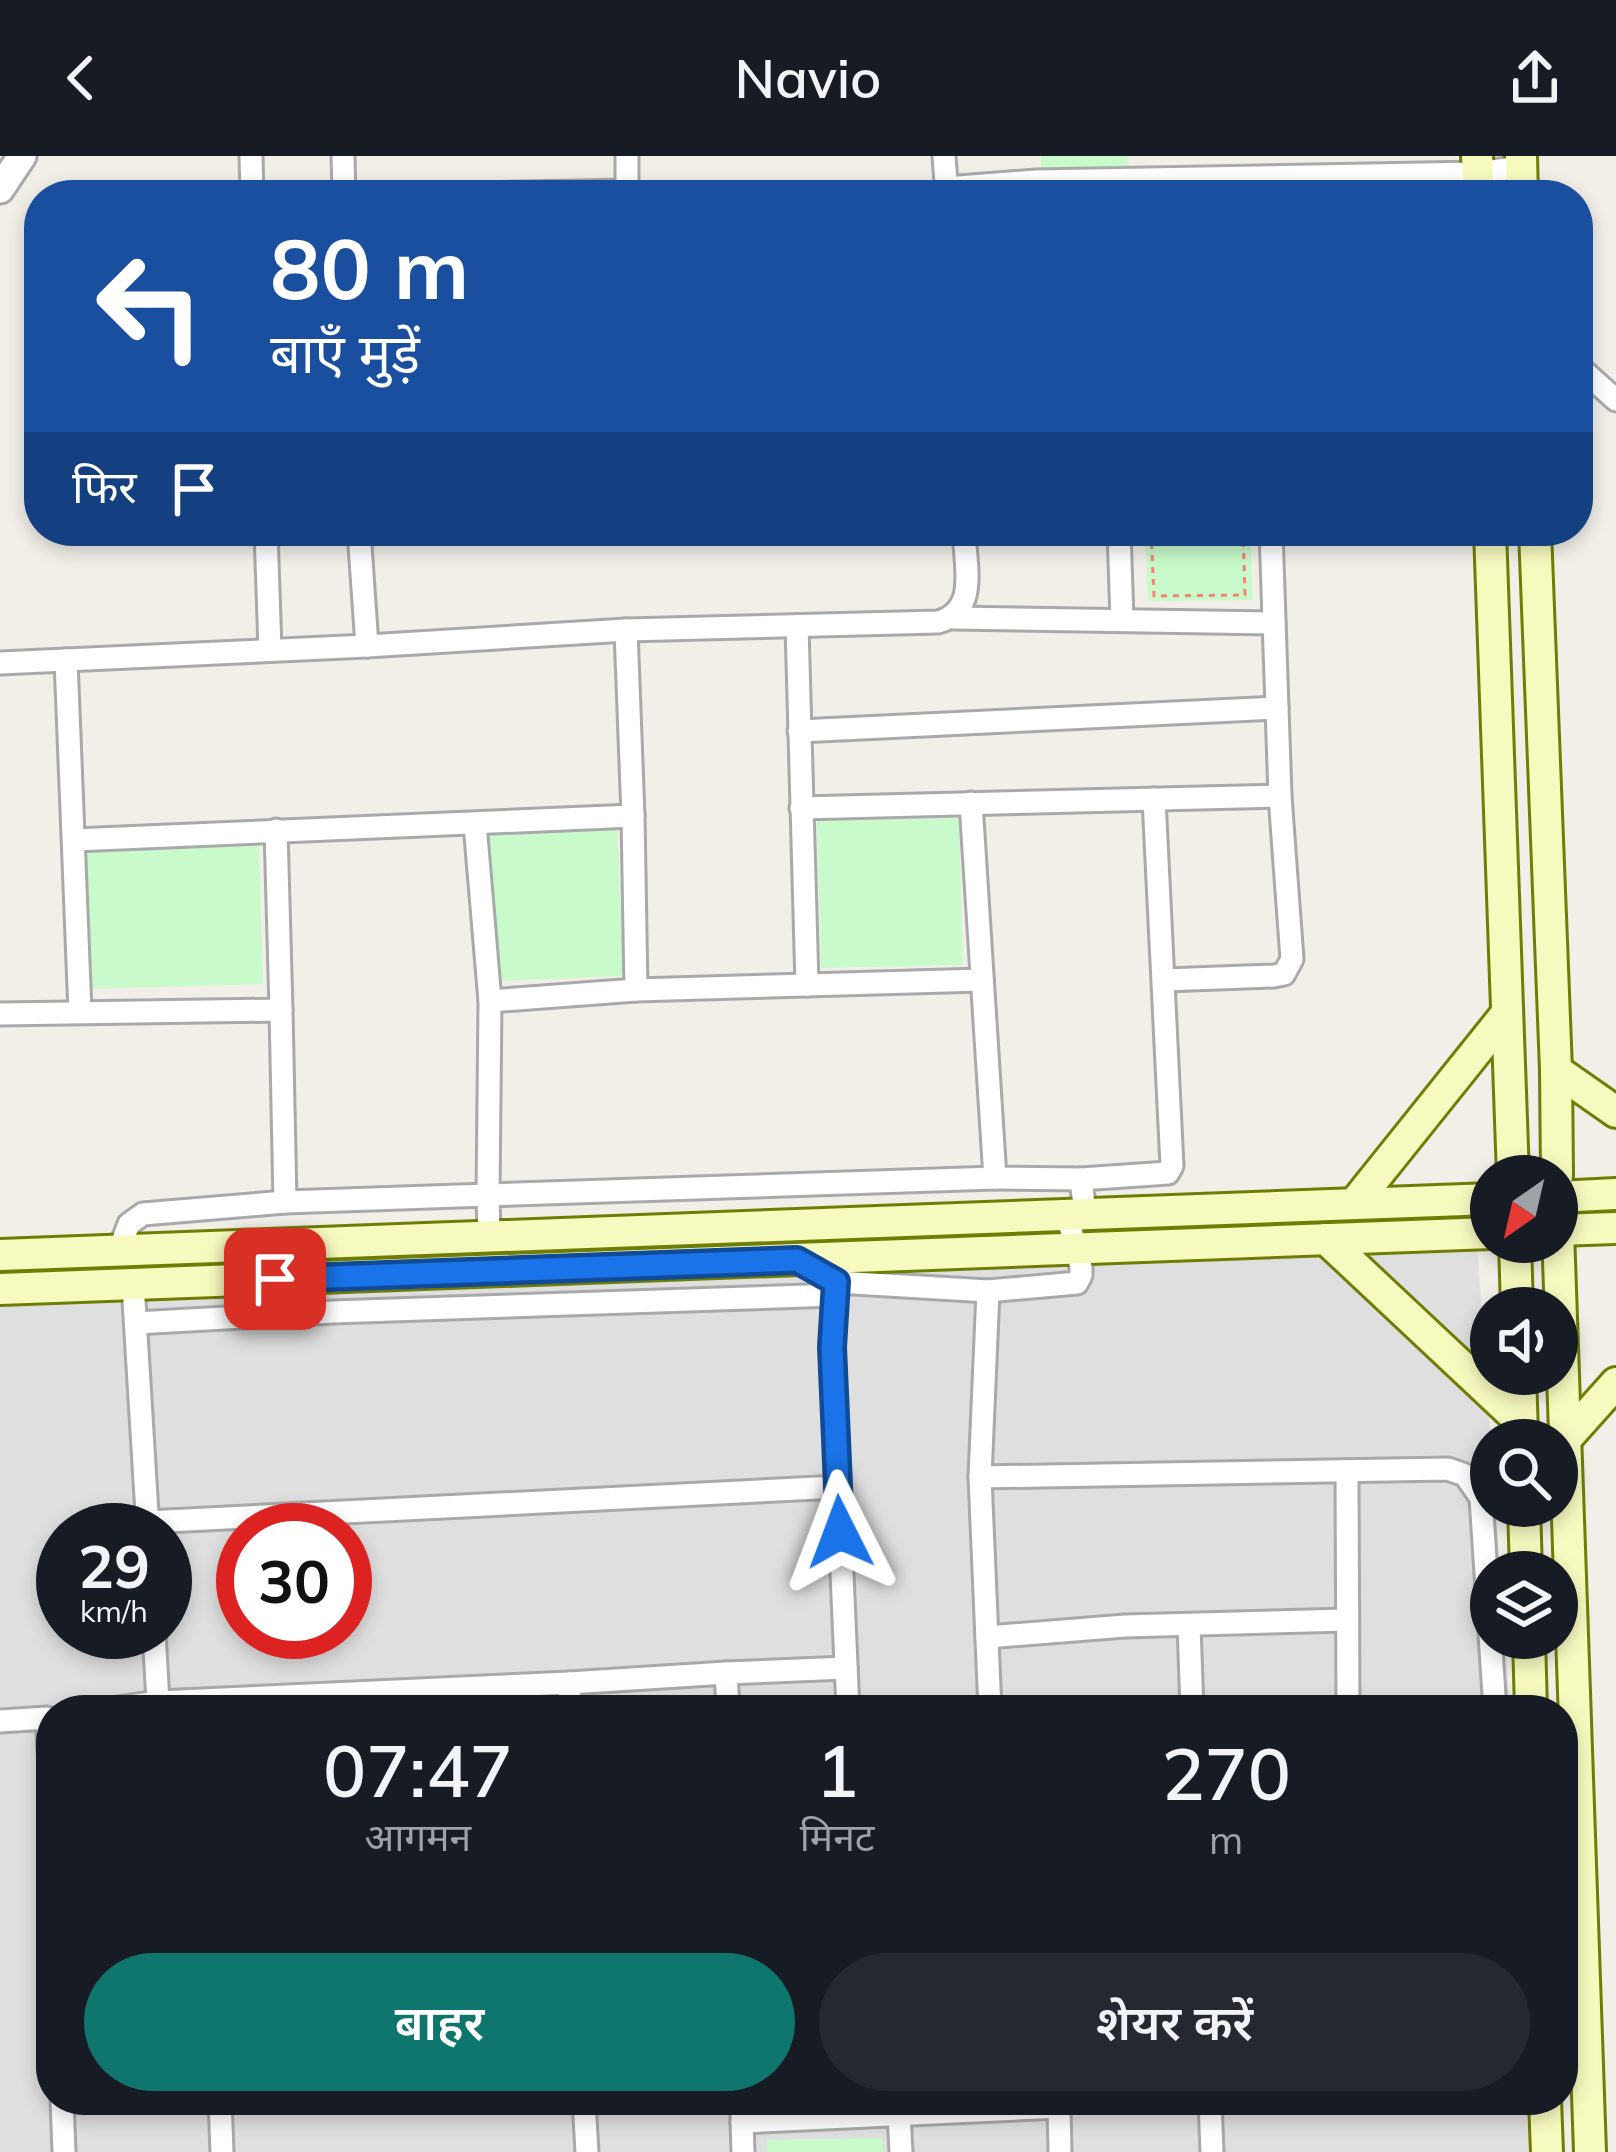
<!DOCTYPE html>
<html lang="hi">
<meta charset="utf-8">
<style>
body{margin:0;font-family:Mulish,"Noto Sans Devanagari",sans-serif;background:#242831;color:#f1f3f6;height:100vh;display:flex;flex-direction:column;font-size:45px;white-space:nowrap}
*{box-sizing:border-box;margin:0}
p{font-size:39px;color:#9ea1a6}
.icon{flex:none;width:66px;height:66px;fill:none;stroke:currentColor;stroke-width:2;stroke-linecap:round;stroke-linejoin:round}
.map{position:relative;flex:1;overflow:hidden}
.details{position:absolute;left:36px;top:1539px;width:1542px;height:420px;display:flex;flex-direction:column;background:#171b24;border-radius:48px;box-shadow:0 6px 18px #0003}
.details>*{flex:none}
.guide{position:absolute;left:24px;top:24px;width:1569px;height:366px;border-radius:48px;box-shadow:0 6px 18px #0003;background:#1a4fa0;color:#fff;overflow:hidden}
.needle{width:78px;rotate:214deg}
.fabs{position:absolute;left:1470px;top:999px;display:grid;gap:24px}
.fabs a{display:grid;place-items:center;width:108px;height:108px;border-radius:50%;background:#171b24;box-shadow:0 6px 18px #0003;font-size:60px}
.speed{position:absolute;left:36px;top:1347px;display:flex;gap:24px;font-size:60px;font-weight:700;text-align:center}
.speed>*{display:grid;place-content:center;width:156px;height:156px;border-radius:50%;background:#171b24;box-shadow:0 6px 18px #0003;line-height:1}
.speed small{font-size:30px;font-weight:400}
.speed .limit{border:18px solid #d22;background:#fff;color:#111}
.pin{position:absolute;display:grid;place-items:center;width:102px;height:102px;color:#fff;margin:-51px;border-radius:24px;box-shadow:0 6px 18px #0006}
.me{position:absolute;width:132px;margin:-66px;rotate:357deg;stroke-linejoin:round;filter:drop-shadow(0 0 9px #0008)}
.turn{display:flex;align-items:center;gap:42px;height:252px;padding:0 48px;font-size:54px}
.turn .icon{width:156px;height:156px;stroke-width:2.5}
.turn b{display:block;font-size:84px;line-height:102px}
.then{display:flex;align-items:center;height:114px;padding:0 48px;background:#0003;gap:24px;font-size:45px}
.eta{display:flex;justify-content:space-evenly;align-items:center;height:204px;text-align:center}
.eta b{font-size:72px;font-weight:600;line-height:84px}
.primary-button{display:flex;gap:24px;margin-top:auto;padding:24px 48px}
.primary-button a{flex:1;height:138px;border-radius:72px;background:#0f766e;color:#fff;font-size:48px;font-weight:600;line-height:138px;text-align:center}
.primary-button a+a{background:#242831;color:#f1f3f6}
header{display:flex;justify-content:space-between;align-items:center;height:156px;padding:0 48px;background:#171b24;font-size:54px;font-weight:600}
.map>svg:first-child{display:block}
</style>
<header><svg class="icon" aria-label="back" viewBox="0 0 24 24"><path d="M15 5l-7 7 7 7"/></svg>Navio<svg class="icon" aria-label="share" viewBox="0 0 24 24"><path d="M12 15V3M7 8l5-5 5 5M5 13v7h14v-7"/></svg></header>
<div class="map">
<svg width="1616" height="1996" viewBox="0 0 1616 1996">
<rect width="100%" height="100%" fill="#f2efe9"/>
<path fill="#e0dfdf" fill-rule="evenodd" d="M 1475,1061 L 1491,1286 L 1491,1350 L 1496,1350 L 1500,1416 L 1491,1416 L 1491,1482 L 1505,1482 L 1510,1554 L 51,1554 L 51,1944 L 1532,1944 L 1534,1996 L 0,1996 L 0,1118 ZM 63,1374 L 165,1374 L 165,1476 L 63,1476 ZM 243,1374 L 345,1374 L 345,1476 L 243,1476 Z"/>
<g fill="#c8facc">
<polygon points="1041,0 1128,0 1129,18 1041,19"/>
<polygon points="1145,375 1250,375 1253,444 1148,445"/>
<polygon points="959,662 963,809 821,812 817,665"/>
<polygon points="617,671 624,820 492,825 485,677"/>
<polygon points="259,690 263,828 87,833 83,695"/>
<polygon points="882,1982 883,1996 767,1996 767,1984"/>
</g>
<g fill="none" stroke-linecap="round" stroke-linejoin="round">
<g stroke="#a9a9a9" stroke-width="27">
<g id="minor">
<polyline points="251,0 252,39"/>
<polyline points="343,0 344,39"/>
<polyline points="944,0 947,39"/>
<polyline points="946,32 1036,25 1478,17 1521,11"/>
<polyline points="422,39 626,35"/>
<polyline points="627,39 627,0"/>
<polyline points="1578,210 1616,244"/>
<polyline points="266,375 270,494"/>
<polyline points="359,375 367,490"/>
<polyline points="1119,375 1122,464"/>
<polyline points="953,462 1274,467"/>
<polyline points="797,470 807,829"/>
<polyline points="626,474 633,660 636,834"/>
<polyline points="66,504 80,856"/>
<path d="M 0,507 L 367,490 L 626,474 L 938,466 C 979,455 965,409 964,375"/>
<polyline points="799,575 1277,552"/>
<polyline points="971,647 995,1022 1081,1023"/>
<polyline points="801,652 1280,640"/>
<polyline points="74,684 633,660"/>
<polyline points="1165,824 1274,820 1284,818 1292,803 1280,640 1271,375"/>
<polyline points="490,845 636,834 982,824"/>
<polyline points="281,854 285,1046 488,1039 490,845 475,668"/>
<polyline points="0,858 281,854 276,674"/>
<polyline points="1085,1058 1081,1023 1168,1017 1172,1010 1154,643"/>
<polyline points="489,1081 488,1039 995,1022"/>
<polyline points="119,1094 129,1068 143,1058 285,1046"/>
<polyline points="797,1104 837,1126 988,1135"/>
<polyline points="133,1128 148,1374"/>
<polyline points="836,1129 832,1191 848,1554"/>
<polyline points="136,1167 333,1156 836,1139"/>
<polyline points="1347,1315 1348,1554"/>
<polyline points="980,1321 1448,1313 1465,1319 1481,1342 1495,1554"/>
<polyline points="147,1366 838,1331"/>
<polyline points="1189,1469 1192,1554"/>
<polyline points="154,1476 158,1546"/>
<polyline points="987,1481 1125,1470 1347,1464"/>
<polyline points="103,1554 158,1546 569,1527"/>
<polyline points="570,1554 569,1527 726,1517"/>
<polyline points="728,1554 726,1517 846,1512"/>
<polyline points="990,1554 980,1321 988,1135 1077,1127 1081,1119 1081,1111 1067,1059"/>
<polyline points="0,1565 47,1562 51,1628"/>
<polyline points="62,1944 64,1996"/>
<polyline points="220,1944 222,1996"/>
<polyline points="584,1944 587,1996"/>
<polyline points="742,1944 742,1966 1059,1951 1058,1944"/>
<polyline points="1210,1944 1212,1996"/>
<polyline points="1059,1951 1060,1996"/>
<polyline points="899,1958 901,1996"/>
<polyline points="742,1966 743,1996"/>
</g>
</g>
<g stroke="#a9a9a9" stroke-width="33">
<polyline id="tertiary" points="0,33 22,0"/>
</g>
<g stroke="#707d05" stroke-width="36">
<g id="secondary">
<polyline points="1477,0 1479,39"/>
<polyline points="1521,0 1522,39"/>
<polyline points="1490,375 1513,1020"/>
<polyline points="1535,375 1556,914 1557,1020"/>
<polyline points="1556,914 1616,956"/>
<polyline points="1557,1041 1616,1038"/>
<polyline points="1557,1047 1590,1996"/>
<polyline points="1354,1048 1507,857"/>
<polyline points="1557,1074 1616,1072"/>
<polyline points="1326,1083 1521,1266"/>
<polyline points="1515,1086 1517,1152"/>
<polyline points="0,1099 1491,1043"/>
<polyline points="0,1133 1491,1077"/>
<polyline points="1520,1218 1522,1278"/>
<polyline points="1565,1284 1616,1227"/>
<polyline points="1524,1350 1526,1416"/>
<polyline points="1529,1482 1531,1554"/>
<polyline points="1545,1944 1547,1996"/>
</g>
</g>
<polyline stroke="#fa8072" stroke-width="3" stroke-dasharray="6 6" stroke-linecap="butt" points="1151,375 1154,440 1245,439 1243,375"/>
<use href="#minor" stroke="#fff" stroke-width="21"/>
<use href="#tertiary" stroke="#fff" stroke-width="27"/>
<use href="#secondary" stroke="#f7fabf" stroke-width="30"/>
</g>
<g fill="none" stroke-linecap="round" stroke-linejoin="round">
<g stroke="#114b97" stroke-width="30">
<polyline id="route" points="275,1123 797,1104 836,1126 832,1191 840,1376"/>
</g>
<use href="#route" stroke="#1a73e8" stroke-width="21"/>
</g>
</svg>
<div class="fabs">
<a><svg class="needle" viewBox="-14 -14 28 28"><path d="M0-13l5 13h-10z" fill="#e53935"/><path d="M0 13l5-13h-10z" fill="#9ea1a6"/></svg></a>
<a><svg class="icon" aria-label="sound" viewBox="0 0 24 24"><path d="M4 9h4l5-4v14l-5-4H4zM17 9q2 3 0 6"/></svg></a>
<a><svg class="icon" aria-label="search" viewBox="0 0 24 24"><circle cx="10" cy="10" r="6"/><path d="M15 15l6 6"/></svg></a>
<a><svg class="icon" aria-label="layers" viewBox="0 0 24 24"><path d="M12 4l9 5-9 5-9-5zM3 14l9 5 9-5"/></svg></a>
</div>
<div class="speed"><div>29<small>km/h</small></div><div class="limit">30</div></div>
<div class="pin" style="left:275px;top:1123px;background:#d93025"><svg class="icon" aria-label="arrive" viewBox="0 0 24 24"><path d="M6 21V4h12l-3 4 3 4H6"/></svg></div>
<svg class="me" style="left:840px;top:1376px" viewBox="-20 -20 40 40"><path d="M0-17L14 15 0 8-14 15z" fill="#1a73e8" stroke="#fff" stroke-width="4"/></svg>
<div class="guide">
<div class="turn"><svg class="icon" aria-label="left" viewBox="0 0 24 24"><path d="M17 20v-9H6M10 6l-5 5 5 5"/></svg><div><b>80 m</b>बाएँ मुड़ें</div></div>
<div class="then">फिर<svg class="icon" aria-label="arrive" viewBox="0 0 24 24"><path d="M6 21V4h12l-3 4 3 4H6"/></svg></div>
</div>
<section class="details">
<div class="eta">
<div><b>07:47</b><p>आगमन</p></div>
<div><b>1</b><p>मिनट</p></div>
<div><b>270</b><p>m</p></div>
</div>
<div class="primary-button"><a>बाहर</a><a>शेयर करें</a></div>
</section>
</div>
